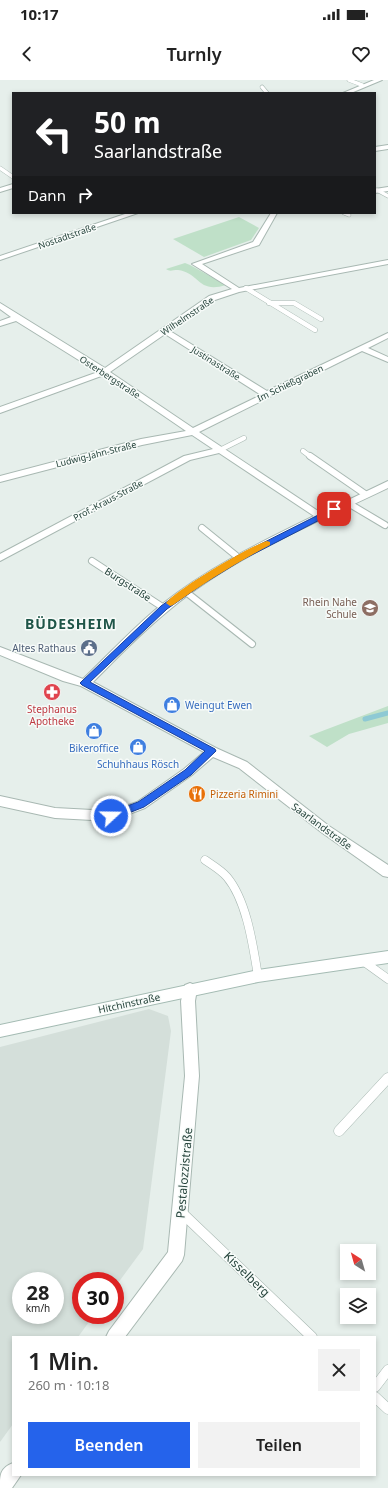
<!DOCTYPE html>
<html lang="de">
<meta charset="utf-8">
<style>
body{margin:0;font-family:"Noto Sans",sans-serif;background:#f2f2f2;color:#222;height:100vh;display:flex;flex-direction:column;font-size:15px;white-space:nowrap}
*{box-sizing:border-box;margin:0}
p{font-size:13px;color:#767676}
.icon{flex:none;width:22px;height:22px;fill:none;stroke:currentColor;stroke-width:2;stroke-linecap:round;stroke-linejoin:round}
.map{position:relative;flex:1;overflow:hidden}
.details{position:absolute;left:12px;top:1256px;width:364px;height:140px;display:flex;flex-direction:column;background:#fff;border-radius:0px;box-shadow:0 2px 6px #0003}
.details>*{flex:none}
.top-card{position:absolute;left:12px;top:12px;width:364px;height:122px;border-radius:0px;box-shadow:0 2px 6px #0003;background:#202124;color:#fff;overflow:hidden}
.needle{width:26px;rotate:323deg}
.fabs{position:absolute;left:340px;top:1164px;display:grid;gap:8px}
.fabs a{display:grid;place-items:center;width:36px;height:36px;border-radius:0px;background:#fff;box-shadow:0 2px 6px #0003;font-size:20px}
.speed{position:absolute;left:12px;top:1192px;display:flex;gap:8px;font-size:20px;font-weight:700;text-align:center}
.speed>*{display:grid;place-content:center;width:52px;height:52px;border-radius:50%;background:#fff;box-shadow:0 2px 6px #0003;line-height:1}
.speed small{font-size:10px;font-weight:400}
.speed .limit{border:6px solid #d22;background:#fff;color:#111}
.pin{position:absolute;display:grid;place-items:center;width:34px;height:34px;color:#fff;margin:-17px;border-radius:8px;box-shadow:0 2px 6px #0006}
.me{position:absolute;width:44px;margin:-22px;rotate:69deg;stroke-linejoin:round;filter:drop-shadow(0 0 3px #0008)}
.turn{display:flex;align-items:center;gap:14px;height:84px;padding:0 16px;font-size:18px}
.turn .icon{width:52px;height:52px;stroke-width:2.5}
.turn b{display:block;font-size:28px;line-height:34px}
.then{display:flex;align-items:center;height:38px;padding:0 16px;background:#0003;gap:8px;font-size:15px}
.round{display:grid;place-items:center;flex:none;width:42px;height:42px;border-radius:0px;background:#f2f2f2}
.headline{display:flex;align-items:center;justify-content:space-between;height:68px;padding:0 16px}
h1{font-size:24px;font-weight:600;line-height:30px}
.cta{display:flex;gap:8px;margin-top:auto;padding:8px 16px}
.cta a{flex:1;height:46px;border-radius:0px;background:#2563eb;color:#fff;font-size:16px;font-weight:600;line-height:46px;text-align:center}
.cta a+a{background:#f2f2f2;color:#222}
.status{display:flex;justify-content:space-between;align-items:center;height:28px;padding:0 20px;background:#fff;direction:ltr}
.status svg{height:11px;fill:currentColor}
header{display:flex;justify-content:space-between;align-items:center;height:52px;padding:0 16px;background:#fff;font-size:18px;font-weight:600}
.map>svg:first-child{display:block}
</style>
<div class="status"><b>10:17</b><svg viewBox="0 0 49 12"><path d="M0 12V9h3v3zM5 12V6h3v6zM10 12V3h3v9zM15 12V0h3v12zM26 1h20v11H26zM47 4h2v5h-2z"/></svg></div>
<header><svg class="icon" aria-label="back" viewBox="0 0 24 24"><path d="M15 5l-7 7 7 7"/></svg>Turnly<svg class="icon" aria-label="heart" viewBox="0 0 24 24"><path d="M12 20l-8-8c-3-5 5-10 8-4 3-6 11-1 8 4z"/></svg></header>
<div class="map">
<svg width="388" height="1408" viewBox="0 0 388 1408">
<rect width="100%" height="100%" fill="#e6efeb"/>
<path fill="#d4dfda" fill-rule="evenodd" d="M 149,929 L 168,936 L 171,951 L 143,1169 L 115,1207 L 115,1201 L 81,1201 L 81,1235 L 94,1235 L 78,1257 L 13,1257 L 13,1344 L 0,1362 L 0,967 ZM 21,1201 L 55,1201 L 55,1235 L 21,1235 Z"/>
<g fill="#bfe0c8">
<polygon points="239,137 259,148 251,160 204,177 173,159"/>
<path d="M 185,183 L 190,185 L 226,205 C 198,214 200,193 178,190 C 172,190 170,192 166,189 Z"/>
<polygon points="388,626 388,643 349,654 327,667 309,656"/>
</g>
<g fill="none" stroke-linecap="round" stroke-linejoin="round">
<polyline stroke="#8ec9d4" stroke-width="5" points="365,639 388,633"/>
<g stroke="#a8b8b2" stroke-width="4.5">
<g id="service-far4">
<polyline points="349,0 362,5"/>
<polyline points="262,7 267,13"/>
<polyline points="0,88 13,97"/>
<polyline points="377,110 388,116"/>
<polyline points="344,133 349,135"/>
</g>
</g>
<g stroke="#a8b8b2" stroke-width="5.5">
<g id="service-far3">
<polyline points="246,208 315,250"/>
<polyline points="269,223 294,223 321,239"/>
<polyline points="220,370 244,358"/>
<polyline points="303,371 311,377"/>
</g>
</g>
<g stroke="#a8b8b2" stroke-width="8">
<g id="service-far2">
<polyline points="310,376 365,414"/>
<polyline points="348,423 385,445"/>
<polyline points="202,448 239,478"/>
<polyline points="92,481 164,528"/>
<polyline points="186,512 252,564"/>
</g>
</g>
<g stroke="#a8b8b2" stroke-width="9">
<g id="service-far1">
<path d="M 205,780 C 212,785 221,790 227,797 C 247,821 253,866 258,896"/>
<polyline points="363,881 388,899"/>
</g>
</g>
<g stroke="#a8b8b2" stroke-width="11">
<g id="service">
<polyline points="339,1051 388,998"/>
<polyline points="181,1132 312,1257"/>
<polyline points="375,1307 388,1290"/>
<polyline points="375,1317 388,1329"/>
</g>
</g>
<g stroke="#a8b8b2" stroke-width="2">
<g id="minor">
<polygon points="374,0 382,0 351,13 343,13"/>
<polygon points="388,65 388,69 375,71 375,67"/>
<polygon points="13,104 13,108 0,112 0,108"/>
<polygon points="388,107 388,111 375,113 375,109"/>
<polygon points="128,133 138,133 0,180 0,176"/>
<path d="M 271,133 L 277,133 L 259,165 L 202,184 L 239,208 L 388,180 L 388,184 L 239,212 L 215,220 L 170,251 L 267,311 L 388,253 L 388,258 L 368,268 L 388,277 L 388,282 L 362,271 L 199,352 L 321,433 L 388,401 L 388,408 C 315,443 230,478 168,531 C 141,553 117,578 93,602 L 216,668 L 247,682 L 329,746 L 388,785 L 388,797 L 383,796 L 321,752 L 239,688 L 213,677 L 192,695 L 145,728 L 111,741 L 55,738 L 0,726 L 0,716 L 55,728 L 111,731 L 137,722 L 184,689 L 204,672 L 81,606 L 63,601 L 0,575 L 0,567 L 83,599 C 108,575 134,547 161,525 C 207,488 261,462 314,436 L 219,373 L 190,380 L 0,481 L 0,474 L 184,376 L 213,369 L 192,355 L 142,365 L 0,402 L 0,396 L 141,359 L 186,351 L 104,295 L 0,333 L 0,327 L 98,292 L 16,241 L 0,246 L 0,241 L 11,237 L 0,229 L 0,223 L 105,288 L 209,216 L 232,209 L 192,184 L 253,162 ZM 165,254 L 261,315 L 193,348 L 110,292 Z"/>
<polygon points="190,903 195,905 197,909 195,921 199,996 184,1175 182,1181 125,1257 106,1257 109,1251 168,1172 185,996 181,921 185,905"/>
<path d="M 13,1383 L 13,1395 L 21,1395 L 12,1408 L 0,1408 C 0,1395 0,1388 13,1383 Z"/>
</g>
</g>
<g stroke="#a4bbb3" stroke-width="2">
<polygon id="secondary" points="388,871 388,883 258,902 0,957 0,945 258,890"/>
</g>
<use href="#service-far4" stroke="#fff" stroke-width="3.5"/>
<use href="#service-far3" stroke="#fff" stroke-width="4.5"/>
<use href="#service-far2" stroke="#fff" stroke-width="6"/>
<use href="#service-far1" stroke="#fff" stroke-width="8"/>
<use href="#service" stroke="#fff" stroke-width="10"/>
<use href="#minor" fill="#fff" fill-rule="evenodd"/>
<use href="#secondary" fill="#fff" fill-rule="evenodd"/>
</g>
<polygon fill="#2563eb" stroke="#184099" points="334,427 338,429 337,431 242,480 203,504 167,529 90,602 215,669 216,671 191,695 144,727 111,740 108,738 107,736 108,733 138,722 185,690 205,671 82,605 80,603 82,601 161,526 197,500 237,476"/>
<path fill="#f59e0b" d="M 267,461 L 270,462 L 270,465 C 236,483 204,503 173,525 L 170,526 L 166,523 C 177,509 250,466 267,461 Z"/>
<defs>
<g id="school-disc" transform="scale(0.9)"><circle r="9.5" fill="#8d6e63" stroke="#f7fbf9"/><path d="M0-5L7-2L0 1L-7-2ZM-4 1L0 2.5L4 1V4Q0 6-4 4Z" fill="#fff"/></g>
<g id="civic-disc" transform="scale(0.9)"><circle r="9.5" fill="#5c6f8a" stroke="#f7fbf9"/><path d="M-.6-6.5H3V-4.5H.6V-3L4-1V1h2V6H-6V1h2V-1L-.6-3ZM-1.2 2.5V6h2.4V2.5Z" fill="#fff"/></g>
<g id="pharmacy-disc" transform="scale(0.9)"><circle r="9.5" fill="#e0444e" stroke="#f7fbf9"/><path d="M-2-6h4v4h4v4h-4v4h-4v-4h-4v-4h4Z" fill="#fff"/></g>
<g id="shop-disc" transform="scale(0.9)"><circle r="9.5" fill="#3f7fe0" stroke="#f7fbf9"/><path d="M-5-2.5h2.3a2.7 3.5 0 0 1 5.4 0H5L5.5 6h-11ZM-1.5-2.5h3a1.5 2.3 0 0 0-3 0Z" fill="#fff"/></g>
<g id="restaurant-disc" transform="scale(0.9)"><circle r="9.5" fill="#e8710a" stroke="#f7fbf9"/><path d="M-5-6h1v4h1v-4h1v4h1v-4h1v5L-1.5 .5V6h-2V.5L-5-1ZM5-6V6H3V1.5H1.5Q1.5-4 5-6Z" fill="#fff"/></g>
</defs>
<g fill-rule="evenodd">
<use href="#school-disc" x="370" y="528"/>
<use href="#civic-disc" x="89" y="568"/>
<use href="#pharmacy-disc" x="52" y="612"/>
<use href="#shop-disc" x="172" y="625"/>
<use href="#shop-disc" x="94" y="651"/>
<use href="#shop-disc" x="138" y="667"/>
<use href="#restaurant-disc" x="197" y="714"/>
</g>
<g text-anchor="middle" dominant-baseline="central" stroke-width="3" stroke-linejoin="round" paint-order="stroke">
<g font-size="9" fill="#24423a" stroke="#f7fbf9">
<text transform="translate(67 156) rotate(-19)">Nostadtstraße</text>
<text transform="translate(187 236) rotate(-34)">Wilhelmstraße</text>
<text transform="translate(216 283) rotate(32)">Justinastraße</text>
<text transform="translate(110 297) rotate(33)">Osterbergstraße</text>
<text transform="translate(290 303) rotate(-26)">Im Schießgraben</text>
<text transform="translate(96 374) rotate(-14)">Ludwig-Jahn-Straße</text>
<text transform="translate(108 420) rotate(-28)">Prof.-Kraus-Straße</text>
</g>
<g font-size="10" fill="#24423a" stroke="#f7fbf9">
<text transform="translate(128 504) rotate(33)">Burgstraße</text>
<text transform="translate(322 746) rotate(36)">Saarlandstraße</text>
<text transform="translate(129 923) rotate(-12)">Hitchinstraße</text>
</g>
<g font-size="10" fill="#785e54" stroke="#f7fbf9" text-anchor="end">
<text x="357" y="522">Rhein Nahe<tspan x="357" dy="12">Schule</tspan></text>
</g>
<g font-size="10" fill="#4e5e75" stroke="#f7fbf9" text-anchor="end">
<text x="76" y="568">Altes Rathaus</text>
</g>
<g font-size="10" fill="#366cbe" stroke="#f7fbf9">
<text x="185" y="625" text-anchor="start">Weingut Ewen</text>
<text x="94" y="668">Bikeroffice</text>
<text x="138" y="684">Schuhhaus Rösch</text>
</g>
<g font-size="10" fill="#be3a42" stroke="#f7fbf9">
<text x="52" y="629">Stephanus<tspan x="52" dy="12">Apotheke</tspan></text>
</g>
<g font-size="10" fill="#c56008" stroke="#f7fbf9" text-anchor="start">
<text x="210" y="714">Pizzeria Rimini</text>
</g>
<g font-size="12" fill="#24423a" stroke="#f7fbf9">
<text transform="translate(184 1093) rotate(-85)">Pestalozzistraße</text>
<text transform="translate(247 1194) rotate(44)">Kisselberg</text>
</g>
<g font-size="14" font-weight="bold" letter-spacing="1" fill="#1f5548" stroke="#f7fbf9">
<text x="71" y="543">BÜDESHEIM</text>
</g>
</g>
</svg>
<div class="fabs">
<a><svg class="needle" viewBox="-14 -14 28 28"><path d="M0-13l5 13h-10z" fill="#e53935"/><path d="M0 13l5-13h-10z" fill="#767676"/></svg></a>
<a><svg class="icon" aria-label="layers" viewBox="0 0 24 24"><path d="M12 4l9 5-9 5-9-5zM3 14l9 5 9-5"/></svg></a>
</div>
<div class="speed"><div>28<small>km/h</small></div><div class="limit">30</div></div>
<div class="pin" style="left:334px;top:429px;background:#d93025"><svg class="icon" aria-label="arrive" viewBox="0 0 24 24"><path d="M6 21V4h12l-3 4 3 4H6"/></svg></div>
<svg class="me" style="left:111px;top:736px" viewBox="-20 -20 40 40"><circle r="17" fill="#2563eb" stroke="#fff" stroke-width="3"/><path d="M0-11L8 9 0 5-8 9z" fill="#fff"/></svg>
<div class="top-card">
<div class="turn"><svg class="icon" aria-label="left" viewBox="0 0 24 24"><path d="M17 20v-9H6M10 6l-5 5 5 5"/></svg><div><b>50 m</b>Saarlandstraße</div></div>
<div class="then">Dann<svg class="icon" aria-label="right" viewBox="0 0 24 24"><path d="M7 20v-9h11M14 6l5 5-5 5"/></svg></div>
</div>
<section class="details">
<div class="headline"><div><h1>1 Min.</h1><p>260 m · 10:18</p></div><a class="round"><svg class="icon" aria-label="close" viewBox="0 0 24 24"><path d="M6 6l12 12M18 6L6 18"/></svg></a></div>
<div class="cta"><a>Beenden</a><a>Teilen</a></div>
</section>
</div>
